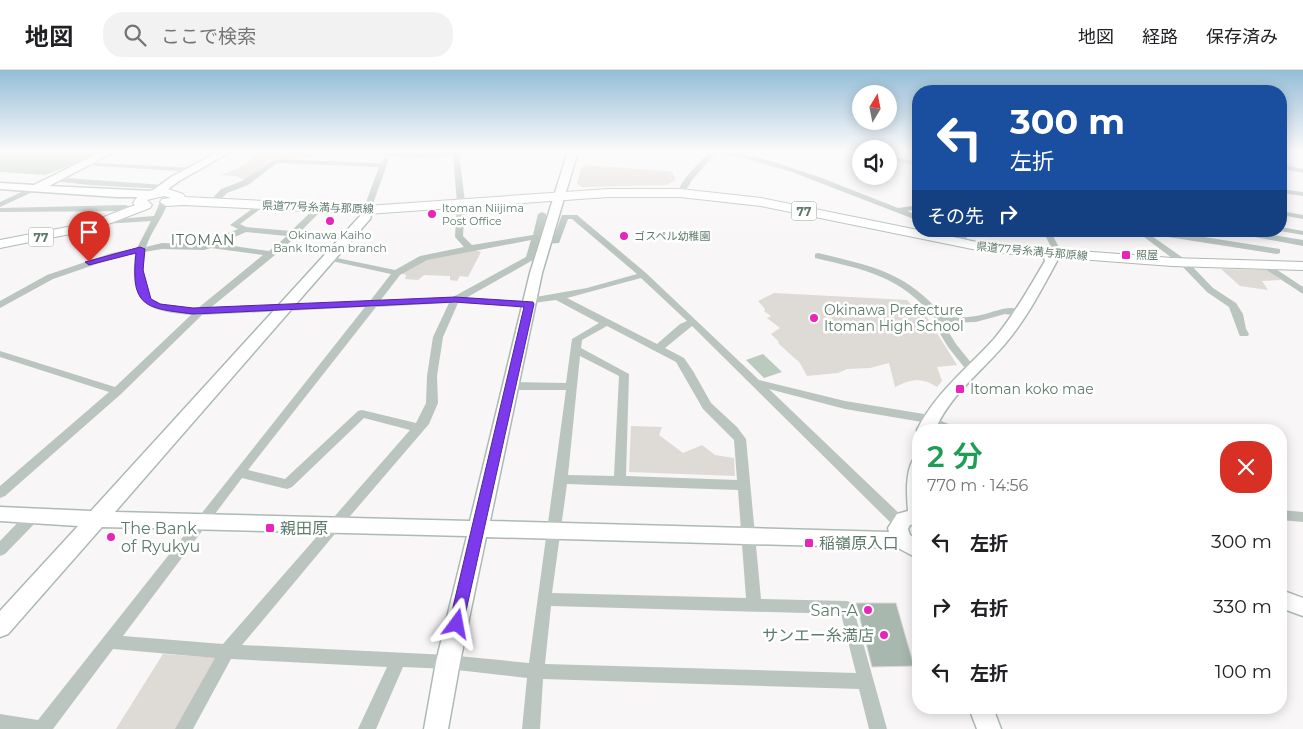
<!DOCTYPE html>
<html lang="ja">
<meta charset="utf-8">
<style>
body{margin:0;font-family:Montserrat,"Noto Sans JP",sans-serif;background:#f2f2f2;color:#202124;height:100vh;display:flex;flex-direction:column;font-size:19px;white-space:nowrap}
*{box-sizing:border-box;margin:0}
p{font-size:16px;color:#757577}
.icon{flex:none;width:28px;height:28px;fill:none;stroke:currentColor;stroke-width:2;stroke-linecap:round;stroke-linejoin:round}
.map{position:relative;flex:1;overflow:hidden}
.panel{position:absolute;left:912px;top:354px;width:375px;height:290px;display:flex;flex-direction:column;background:#fff;border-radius:20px;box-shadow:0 2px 12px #0003}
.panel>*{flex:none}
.top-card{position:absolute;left:912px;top:15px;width:375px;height:152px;border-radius:20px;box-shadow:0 2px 12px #0003;background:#1a4fa0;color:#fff;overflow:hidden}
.needle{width:32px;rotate:10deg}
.controls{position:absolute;left:852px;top:15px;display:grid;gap:10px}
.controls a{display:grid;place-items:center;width:45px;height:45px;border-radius:50%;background:#fff;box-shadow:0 2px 12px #0003;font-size:25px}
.pin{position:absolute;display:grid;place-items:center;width:42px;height:42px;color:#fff;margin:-51px -21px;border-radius:50% 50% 50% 0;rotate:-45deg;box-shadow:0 0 5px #0007}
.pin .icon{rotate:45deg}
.me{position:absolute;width:55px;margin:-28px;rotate:13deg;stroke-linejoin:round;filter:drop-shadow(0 0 4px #0008)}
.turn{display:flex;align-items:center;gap:18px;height:105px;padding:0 15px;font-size:22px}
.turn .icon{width:65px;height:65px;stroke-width:2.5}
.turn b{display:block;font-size:35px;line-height:42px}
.then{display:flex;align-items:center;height:48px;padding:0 15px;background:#0003;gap:10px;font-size:19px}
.round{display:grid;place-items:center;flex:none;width:52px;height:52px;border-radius:20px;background:#f2f2f2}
.overview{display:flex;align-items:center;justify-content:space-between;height:85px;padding:0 15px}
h1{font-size:30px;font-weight:600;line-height:38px;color:#1e9e55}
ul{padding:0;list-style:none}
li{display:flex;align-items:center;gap:15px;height:65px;padding:0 15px}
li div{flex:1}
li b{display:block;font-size:19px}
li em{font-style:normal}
header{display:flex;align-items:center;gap:30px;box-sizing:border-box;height:70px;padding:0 25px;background:#fff;border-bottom:1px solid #e0e0e0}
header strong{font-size:24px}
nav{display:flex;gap:28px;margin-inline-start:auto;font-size:18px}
.search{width:350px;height:45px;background:#f2f2f2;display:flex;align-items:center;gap:12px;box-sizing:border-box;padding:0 18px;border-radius:20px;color:#757577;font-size:19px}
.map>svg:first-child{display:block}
</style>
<header>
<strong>地図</strong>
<div class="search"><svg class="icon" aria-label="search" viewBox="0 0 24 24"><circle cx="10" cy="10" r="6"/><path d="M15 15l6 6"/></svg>ここで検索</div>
<nav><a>地図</a><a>経路</a><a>保存済み</a></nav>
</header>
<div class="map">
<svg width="1303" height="659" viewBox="0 0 1303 659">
<rect width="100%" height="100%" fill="#f8f6f6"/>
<g fill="#dedad5">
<polygon points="262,81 315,81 310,88 297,88 293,90 272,89 245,110 236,106 220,105 237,99 251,90 251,83"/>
<polygon points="587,95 668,101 672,102 676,110 666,115 582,117 577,114 581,98"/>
<polygon points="475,180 481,182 468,207 460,206 457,211 450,210 450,206 424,205 418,210 405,209 406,205 400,203 422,189"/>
<polygon points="1221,199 1268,200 1281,210 1262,211 1268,220 1240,216"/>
<path d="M 774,223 L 907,230 L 916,240 L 923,241 L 957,295 L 937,297 L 942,311 L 937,317 C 922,307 911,309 895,317 L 889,293 L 870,298 L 847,299 L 838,303 L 807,306 L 800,293 L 778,273 L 779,272 L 771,264 L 780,258 L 767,248 L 771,246 L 764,241 L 765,239 L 758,231 Z"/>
<polygon points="631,356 662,357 659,365 683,383 702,375 715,385 734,388 735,406 629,402"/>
<polygon points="163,584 219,588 178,659 116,659"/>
</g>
<g fill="#bacbbe">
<polygon points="6,81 102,81 77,93 45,105 0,102 0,84"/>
<polygon points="763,284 782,302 764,308 746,290"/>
</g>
<polygon fill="#a8b8af" stroke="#dad8d8" points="856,533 896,533 914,596 872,597"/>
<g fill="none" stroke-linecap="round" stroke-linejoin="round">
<g stroke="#acbab3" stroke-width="3">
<g id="secondary">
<polygon points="103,81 116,81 49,116 152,121 171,107 220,81 232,81 179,111 160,125 151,127 117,127 0,119 0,113 34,115"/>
<path d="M 568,81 L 578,81 L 542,203 L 490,451 L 889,462 L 888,458 L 897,444 L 908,441 C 907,426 905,404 913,390 L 919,389 L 919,454 L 910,455 L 908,459 L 910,465 L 919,470 L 919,489 L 898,478 L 486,467 L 460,592 L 448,659 L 424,659 L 436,592 L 467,466 L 102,457 L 8,564 L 0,567 L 0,541 L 78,456 L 0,451 L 0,437 L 91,441 L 360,146 L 363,138 L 367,137 L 373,140 L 370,149 L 115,442 L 470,451 L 530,203 Z"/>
<path d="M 1049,180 L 1053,181 L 1057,191 C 1041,220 1026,250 1004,275 C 980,303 950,325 935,360 L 919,360 L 919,362 L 917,360 C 936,322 967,299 994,269 C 1014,245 1029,218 1045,191 L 1043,184 Z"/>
<polygon points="1281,520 1303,528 1303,546 1281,538"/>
<polygon points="969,638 993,638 1001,659 977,659"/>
</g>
</g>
<g stroke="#aebab3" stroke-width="2">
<path id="primary" d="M 165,118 L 183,124 L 185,127 L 367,136 L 608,119 L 680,119 L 761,128 L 987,174 L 1172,188 L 1303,192 L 1303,200 L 1172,196 L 987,182 L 761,136 L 680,127 L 608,127 L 367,144 L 184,135 L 166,136 L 160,132 L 162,129 L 171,128 L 164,126 L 147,130 L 152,135 L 150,138 L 95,159 L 0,178 L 0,170 L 88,153 L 135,135 L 133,133 C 140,121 152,120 165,118 Z"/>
</g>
<g fill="#bac5bf" fill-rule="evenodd">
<path d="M 459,81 L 465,133 L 463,166 L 472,175 L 533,165 L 538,144 L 542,142 L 546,144 L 546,150 L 533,190 L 466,228 L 525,231 L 530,228 L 587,218 L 637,204 L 572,149 L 568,149 L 559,173 L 543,174 L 543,170 L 553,169 L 562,145 L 577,145 L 646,203 L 759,310 L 845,331 L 924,344 L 956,357 L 958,360 L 941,360 L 922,352 L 845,339 L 769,319 L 905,449 L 907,453 L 905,457 L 900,458 L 895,457 L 692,256 L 665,278 L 684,288 L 693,301 L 711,333 L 737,357 L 746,369 L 761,529 L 847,531 L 852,533 L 887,659 L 869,659 L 859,619 L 543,609 L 540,659 L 522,659 L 527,608 L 448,599 L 403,597 L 376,659 L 358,659 L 387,597 L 231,589 L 193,659 L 175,659 L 215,588 L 113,579 L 53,659 L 0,659 L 0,644 L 38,650 L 365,237 L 202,245 L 121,324 L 5,426 L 0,428 L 0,416 L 109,322 L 0,287 L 0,281 L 115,317 L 191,245 C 146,241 129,234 135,184 L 117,187 L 53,209 L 0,238 L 0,231 L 47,205 L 112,183 L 137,178 L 151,151 L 104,154 L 100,152 L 104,150 L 154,146 L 160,132 L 164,130 L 168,132 C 163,148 151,161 146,177 L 162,173 L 203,174 L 238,159 L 230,155 L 260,133 L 263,133 L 263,137 L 240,154 L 246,157 L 291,161 L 316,137 L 323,139 L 286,176 L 209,239 L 370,231 L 391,204 L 327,190 L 327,186 L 395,200 L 420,186 L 464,177 L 455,167 L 457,133 L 453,86 L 417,88 L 389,86 L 386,84 L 389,82 L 417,84 ZM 246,162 L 287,166 L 269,181 L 219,174 ZM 531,170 L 526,187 L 453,227 L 380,231 L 400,205 L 427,190 ZM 211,178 L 263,185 L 197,239 L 164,235 L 150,228 L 144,203 L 144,182 L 162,179 L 204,180 ZM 641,208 L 687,251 L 680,254 L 657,274 L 567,228 ZM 556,230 L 599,253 L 572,269 L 566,313 L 511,312 L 505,316 L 511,320 L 566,320 L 529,593 L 448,585 L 242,575 L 339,459 L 429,354 L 438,333 L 437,306 L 443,267 L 458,233 L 529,237 L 532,236 L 533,233 ZM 449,233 L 433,267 L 427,306 L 426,333 L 416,353 L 362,340 L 358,341 L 285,409 L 248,400 L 376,237 ZM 607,256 L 676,292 L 703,339 L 734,370 L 737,410 L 626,406 L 629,304 L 581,278 L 582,270 ZM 580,286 L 619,306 L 614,406 L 568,405 ZM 364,348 L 410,360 L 223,574 L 123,566 L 242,408 L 287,419 L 292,417 ZM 567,414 L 738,420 L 746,528 L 552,523 ZM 551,536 L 841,544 L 856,603 L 545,594 Z"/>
<polygon points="710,81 728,81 771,91 822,108 898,138 919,135 919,139 907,141 919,146 919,151 792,102 743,88 716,83 692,110 683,125 677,125 676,123 686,107"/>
<polygon points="889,86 919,92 919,96 889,90"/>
<polygon points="386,87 389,89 370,142 363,140 379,97 277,93 248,115 227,123 217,133 210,131 221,119 242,111 275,89 381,93 384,88"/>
<polygon points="83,92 194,98 198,100 194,102 81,95 79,94"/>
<polygon points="1281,94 1303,99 1303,103 1281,98"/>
<polygon points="52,107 164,115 168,117 164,119 89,115 55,111 52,111"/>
<polygon points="32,117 39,119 0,137 0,132"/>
<polygon points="1281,119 1303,122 1303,126 1281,123"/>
<polygon points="125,135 132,137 132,141 0,142 0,138"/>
<polygon points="1281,141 1303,145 1303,149 1281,145"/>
<polygon points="1281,157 1303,161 1303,165 1280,161"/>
<path d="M 945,161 C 961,161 964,163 973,176 L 969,179 L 966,178 L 960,169 Z"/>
<polygon points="1013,161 1128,161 1124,163 1083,167 1053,166 1063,185 1059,188 1055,185 1045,165 1017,163"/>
<polygon points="1136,161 1166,161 1280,179 1280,183 1277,184 1149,164 1186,190 1213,218 1236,233 1243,244 1246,259 1249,264 1248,266 1240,266 1239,264 1229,237 1207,222 1180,194"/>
<polygon points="1229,161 1249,161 1303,170 1303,176 1233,163"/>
<path d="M 818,183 C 872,196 907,202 944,247 C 954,247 966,248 976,246 C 991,244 1012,231 1026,243 L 1021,246 L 1005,244 L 976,252 L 943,253 L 956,274 L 977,300 L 972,303 L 968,302 L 948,277 L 933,252 L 935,249 C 901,206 866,200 815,188 L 815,184 Z"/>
<polygon points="1265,192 1303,217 1303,224 1262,197 1262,193"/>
<polygon points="1281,440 1303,442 1303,452 1281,450"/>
<polygon points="33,441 38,442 40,446 38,450 5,484 0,486 0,471 28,442"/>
</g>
<use href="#secondary" fill="#fff" fill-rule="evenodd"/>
<use href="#primary" fill="#fff" fill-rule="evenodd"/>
</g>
<linearGradient id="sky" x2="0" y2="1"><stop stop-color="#95bdd7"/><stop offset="0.47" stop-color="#fcfbfb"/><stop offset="1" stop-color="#fcfbfb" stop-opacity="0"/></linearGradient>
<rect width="1303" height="173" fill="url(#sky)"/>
<path fill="#7c3aed" stroke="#51269a" d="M 140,177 L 145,179 L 143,200 L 151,229 L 160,234 L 193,238 L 455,227 L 533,232 L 534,234 L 462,559 L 457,561 L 451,559 L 449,554 L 524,237 L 455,232 L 193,244 C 146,238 130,238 136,183 L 89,195 L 85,192 Z"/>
<g fill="#ea24ba" stroke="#fff" stroke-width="2">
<circle cx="432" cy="144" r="5"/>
<circle cx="330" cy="151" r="5"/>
<circle cx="624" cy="166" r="5"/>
<rect x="1121" y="180" width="10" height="10" rx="2.5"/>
<circle cx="814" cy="248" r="5"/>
<rect x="955" y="314" width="10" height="10" rx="2.5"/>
<rect x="265" y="453" width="10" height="10" rx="2.5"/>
<circle cx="111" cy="467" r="5"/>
<rect x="804" y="468" width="10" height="10" rx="2.5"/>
<circle cx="868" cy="540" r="5"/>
<circle cx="884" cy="565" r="5"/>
</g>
<g text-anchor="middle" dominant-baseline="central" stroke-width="5" stroke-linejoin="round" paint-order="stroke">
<g font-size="11" fill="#5e7c6c" stroke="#fff">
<text transform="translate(318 137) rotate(2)">県道77号糸満与那原線</text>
<text transform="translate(1032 181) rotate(5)">県道77号糸満与那原線</text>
</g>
<g font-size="11" fill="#5e7c6c" stroke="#fff" text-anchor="start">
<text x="442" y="138">Itoman Niijima<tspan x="442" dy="13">Post Office</tspan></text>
<text x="330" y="165" text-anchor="middle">Okinawa Kaiho<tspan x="330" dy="13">Bank Itoman branch</tspan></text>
<text x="634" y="166">ゴスペル幼稚園</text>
<text x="1136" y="185">照屋</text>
</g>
<g fill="#fff" stroke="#8ea398" stroke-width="1">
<rect x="791.5" y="131.5" width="25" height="19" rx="4"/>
<rect x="28.5" y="157.5" width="25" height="19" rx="4"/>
</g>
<g font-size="12" font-weight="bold" fill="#5e7c6c">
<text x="804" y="141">77</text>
<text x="41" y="167">77</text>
</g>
<g font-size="14" letter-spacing="1" fill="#546d5f" stroke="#fff">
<text x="203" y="170">ITOMAN</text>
</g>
<g font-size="14" fill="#5e7c6c" stroke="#fff" text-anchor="start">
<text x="824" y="240">Okinawa Prefecture<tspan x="824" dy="16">Itoman High School</tspan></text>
<text x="970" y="319">Itoman koko mae</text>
</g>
<g font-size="16" fill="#5e7c6c" stroke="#fff" text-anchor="start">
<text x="121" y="458">The Bank<tspan x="121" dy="18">of Ryukyu</tspan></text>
<text x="280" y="458">親田原</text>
<text x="819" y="473">稲嶺原入口</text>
<text x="858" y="540" text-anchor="end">San-A</text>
<text x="874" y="565" text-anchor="end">サンエー糸満店</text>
</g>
</g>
</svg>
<div class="controls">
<a><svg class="needle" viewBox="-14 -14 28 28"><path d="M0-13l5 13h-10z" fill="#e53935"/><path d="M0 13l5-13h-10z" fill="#757577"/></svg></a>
<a><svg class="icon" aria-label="sound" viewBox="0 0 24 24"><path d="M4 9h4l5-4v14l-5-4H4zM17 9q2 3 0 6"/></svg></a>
</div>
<div class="pin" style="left:89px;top:192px;background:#d93025"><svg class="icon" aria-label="arrive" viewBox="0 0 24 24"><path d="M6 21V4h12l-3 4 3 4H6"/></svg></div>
<svg class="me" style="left:457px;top:554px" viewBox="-20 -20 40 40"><path d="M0-17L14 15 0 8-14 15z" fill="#7c3aed" stroke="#fff" stroke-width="4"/></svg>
<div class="top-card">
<div class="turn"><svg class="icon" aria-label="left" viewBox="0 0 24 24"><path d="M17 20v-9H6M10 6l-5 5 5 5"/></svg><div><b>300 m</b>左折</div></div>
<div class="then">その先<svg class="icon" aria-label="right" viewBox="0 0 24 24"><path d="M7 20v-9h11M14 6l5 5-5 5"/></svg></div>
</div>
<section class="panel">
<div class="overview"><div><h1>2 分</h1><p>770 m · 14:56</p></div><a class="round" style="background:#d93025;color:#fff"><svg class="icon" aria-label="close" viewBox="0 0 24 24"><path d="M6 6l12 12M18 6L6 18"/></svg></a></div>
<ul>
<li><svg class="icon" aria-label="left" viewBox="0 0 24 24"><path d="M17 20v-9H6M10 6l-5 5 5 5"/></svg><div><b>左折</b></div><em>300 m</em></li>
<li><svg class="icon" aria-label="right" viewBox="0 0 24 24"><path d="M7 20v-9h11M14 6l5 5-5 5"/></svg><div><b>右折</b></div><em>330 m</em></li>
<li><svg class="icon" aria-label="left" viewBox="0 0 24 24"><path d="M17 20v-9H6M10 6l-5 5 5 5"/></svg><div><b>左折</b></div><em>100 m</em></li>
</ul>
</section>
</div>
